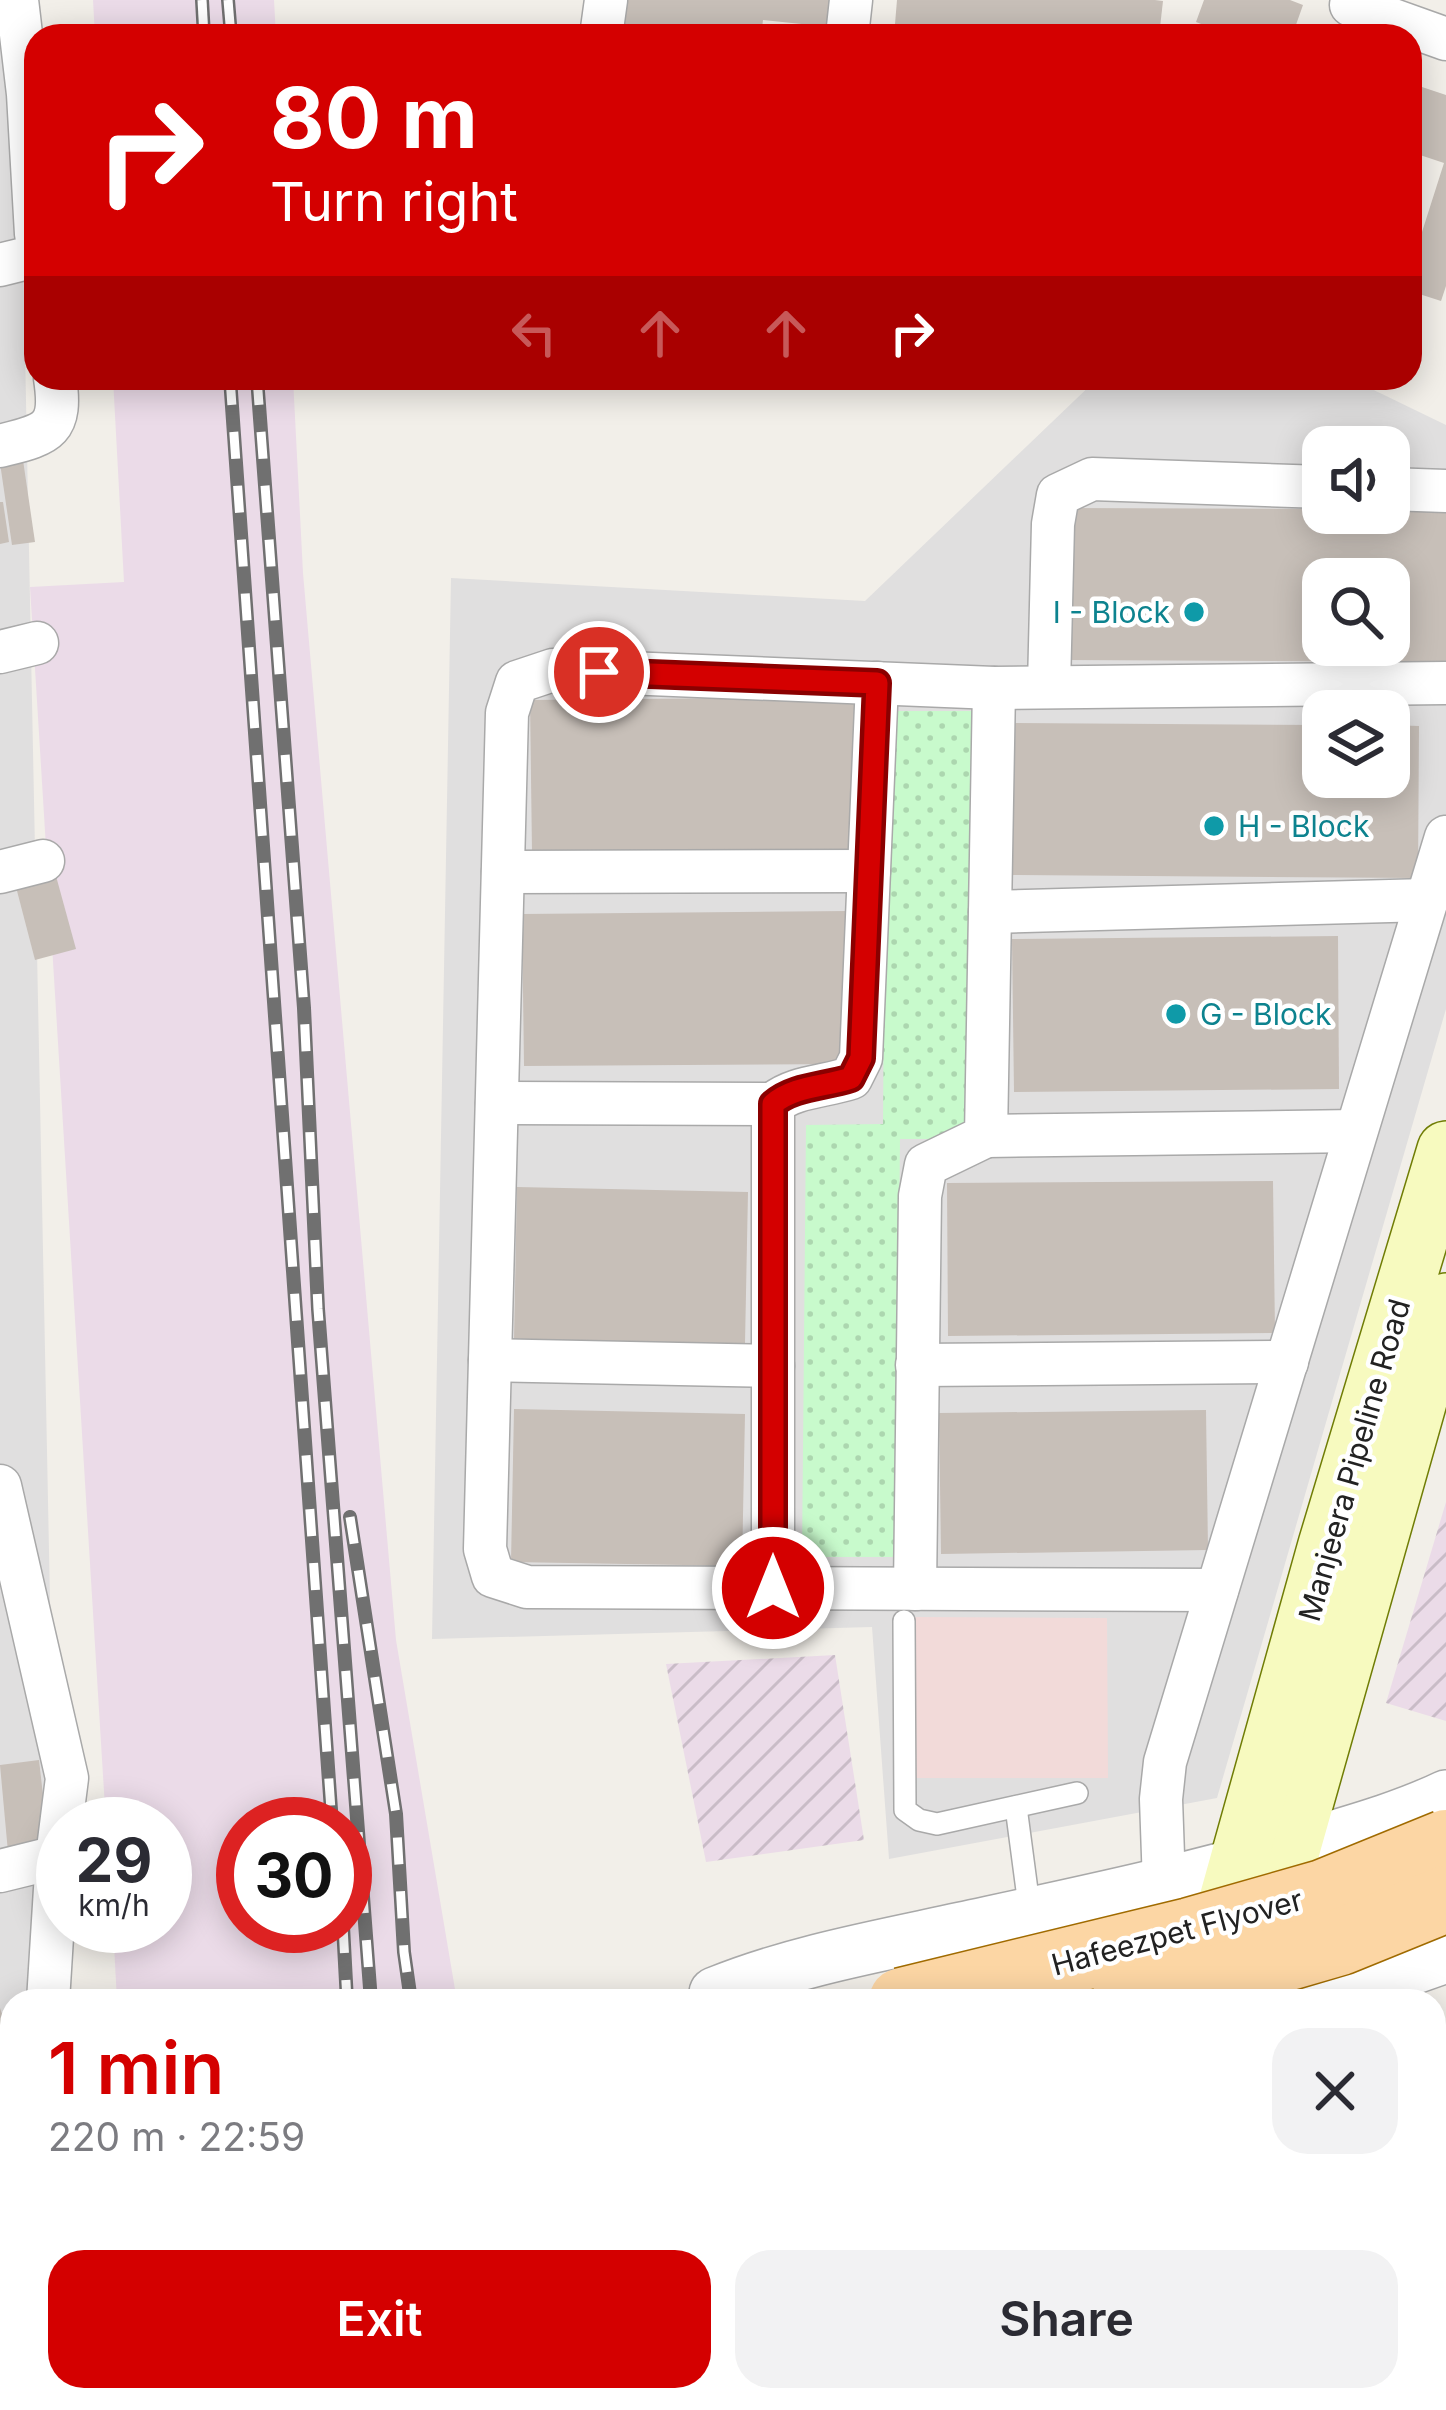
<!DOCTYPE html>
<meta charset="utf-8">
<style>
body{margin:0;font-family:Inter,sans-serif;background:#f2f2f3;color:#2b2b33;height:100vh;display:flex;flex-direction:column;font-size:45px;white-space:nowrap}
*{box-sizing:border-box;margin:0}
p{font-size:39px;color:#7c7c81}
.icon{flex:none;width:66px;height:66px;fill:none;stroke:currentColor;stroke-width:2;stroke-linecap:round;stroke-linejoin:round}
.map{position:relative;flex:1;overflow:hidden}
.panel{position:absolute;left:0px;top:1989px;width:1446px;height:423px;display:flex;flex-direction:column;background:#fff;border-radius:36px 36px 0 0;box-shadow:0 6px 30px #0003}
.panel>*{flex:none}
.guide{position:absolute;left:24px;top:24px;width:1398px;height:366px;border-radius:36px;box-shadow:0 6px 30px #0003;background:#d40000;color:#fff;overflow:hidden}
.controls{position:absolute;left:1302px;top:426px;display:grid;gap:24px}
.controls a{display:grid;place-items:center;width:108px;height:108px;border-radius:24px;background:#fff;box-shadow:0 6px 30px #0003;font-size:60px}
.speed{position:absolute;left:36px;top:1797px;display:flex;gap:24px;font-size:60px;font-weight:700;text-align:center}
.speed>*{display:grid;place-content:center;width:156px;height:156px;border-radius:50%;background:#fff;box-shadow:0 6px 30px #0003;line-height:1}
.speed small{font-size:30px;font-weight:400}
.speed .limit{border:18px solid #d22;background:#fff;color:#111}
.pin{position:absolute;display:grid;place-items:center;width:102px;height:102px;color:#fff;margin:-51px;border:6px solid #fff;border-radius:50%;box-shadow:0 3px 12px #0007}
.me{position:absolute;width:132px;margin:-66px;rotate:0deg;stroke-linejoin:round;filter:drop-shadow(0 0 9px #0008)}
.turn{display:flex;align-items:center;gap:42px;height:252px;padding:0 48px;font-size:54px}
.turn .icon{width:156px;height:156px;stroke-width:2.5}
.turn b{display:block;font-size:84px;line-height:102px}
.lanes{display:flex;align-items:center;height:114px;padding:0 48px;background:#0003;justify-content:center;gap:60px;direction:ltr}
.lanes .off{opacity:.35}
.round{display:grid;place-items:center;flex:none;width:126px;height:126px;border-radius:36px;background:#f2f2f3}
.overview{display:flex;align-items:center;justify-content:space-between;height:204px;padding:0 48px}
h1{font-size:72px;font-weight:600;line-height:90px;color:#d40000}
.action{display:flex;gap:24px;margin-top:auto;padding:24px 48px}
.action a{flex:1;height:138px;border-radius:36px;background:#d40000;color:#fff;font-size:48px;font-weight:600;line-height:138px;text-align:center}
.action a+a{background:#f2f2f3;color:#2b2b33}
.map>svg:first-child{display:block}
</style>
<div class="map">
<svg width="1446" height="2410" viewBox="0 0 1446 2410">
<defs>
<pattern id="industrial-furrows" width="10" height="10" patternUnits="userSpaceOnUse" patternTransform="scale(3)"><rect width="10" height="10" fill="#ebdbe8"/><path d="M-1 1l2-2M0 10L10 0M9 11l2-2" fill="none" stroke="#c9bcc7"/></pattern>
<pattern id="park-dots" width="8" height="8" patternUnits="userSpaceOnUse" patternTransform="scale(3)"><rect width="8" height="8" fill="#c8facc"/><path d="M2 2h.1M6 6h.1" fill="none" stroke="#acd6af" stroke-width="1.8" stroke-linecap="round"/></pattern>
</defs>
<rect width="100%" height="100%" fill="#f2efe9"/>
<g fill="#e0dfdf" fill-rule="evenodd">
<polygon points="0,0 18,0 58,2001 12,2001 12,2400 66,2400 66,2410 0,2410"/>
<path d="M 1098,378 L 1349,378 L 1446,425 L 1446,1009 L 1217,1798 L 889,1859 L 872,1627 L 432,1639 L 451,578 L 865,601 ZM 1323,447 L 1389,447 L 1389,513 L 1323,513 ZM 1323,579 L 1389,579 L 1389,645 L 1323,645 ZM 1323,711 L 1389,711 L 1389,777 L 1323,777 Z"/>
</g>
<polygon fill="#f2dad9" points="915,1617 1107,1618 1108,1778 915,1778"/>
<g fill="url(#industrial-furrows)">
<polygon points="1446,1502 1446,1721 1386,1703"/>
<polygon points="835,1655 864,1840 706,1862 666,1664"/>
</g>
<g fill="#ebdbe8" fill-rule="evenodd">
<polygon points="93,0 274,0 276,36 95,36"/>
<path d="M 113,378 L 293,378 L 303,573 L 396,1640 L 457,2001 L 117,2001 L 113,1926 L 165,1926 L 165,1824 L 106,1824 L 30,587 L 124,582 ZM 243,1824 L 345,1824 L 345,1926 L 243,1926 Z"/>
<polygon points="127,2400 504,2400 505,2410 126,2410"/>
</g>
<polygon fill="url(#park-dots)" points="886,711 973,711 970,1139 900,1139 896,1557 802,1557 806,1125 883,1124"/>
<g fill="#c7bfb8" fill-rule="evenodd">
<polygon points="621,0 843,0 840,28 763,20 761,36 617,36"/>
<polygon points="897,0 1155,0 1163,1 1159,36 894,36"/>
<polygon points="1204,0 1290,0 1303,5 1292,36 1223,36 1224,33 1196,22"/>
<polygon points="1410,83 1446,95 1446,286 1441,301 1410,291 1410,228 1422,232 1444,163 1414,153 1410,161"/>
<polygon points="23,460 35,542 12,545 0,463"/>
<polygon points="0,502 3,502 9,542 0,544"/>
<path d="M 1066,508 L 1323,509 L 1323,513 L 1446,510 L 1446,662 L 1065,660 ZM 1323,579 L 1389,579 L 1389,645 L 1323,645 Z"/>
<polygon points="856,697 857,849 532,853 530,700"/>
<polygon points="1010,723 1323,725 1323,777 1389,777 1389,725 1419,726 1418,878 1010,875"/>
<polygon points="56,876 76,949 35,960 16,887"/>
<polygon points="848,911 849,1064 524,1066 522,914"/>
<polygon points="1338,936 1339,1089 1014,1092 1012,939"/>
<polygon points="1273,1181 1275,1333 948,1336 947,1183"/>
<polygon points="517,1187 748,1192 745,1344 514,1340"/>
<polygon points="514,1409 745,1414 742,1566 511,1562"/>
<polygon points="1206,1410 1208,1550 941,1554 939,1413"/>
<polygon points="39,1760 49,1848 8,1852 0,1765"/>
<polygon points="0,2008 12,2045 12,2060 0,2063"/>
<polygon points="1434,2111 1446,2113 1446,2166 1434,2164"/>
<polygon points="1434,2299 1446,2299 1445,2377 1434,2377"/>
</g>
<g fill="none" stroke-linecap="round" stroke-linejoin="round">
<g stroke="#a9a9a9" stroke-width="24">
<g id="service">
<polyline points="904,1621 905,1810 919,1820 937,1824 1077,1793"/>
<polyline points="1016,1807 1030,1913"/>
</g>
</g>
<g stroke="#a9a9a9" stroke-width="45">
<g id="minor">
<polyline points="17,0 28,94 36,234"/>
<polyline points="1353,0 1351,5 1446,39"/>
<polyline points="601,36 606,0"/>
<polyline points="847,36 851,0"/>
<polyline points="0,265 36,256"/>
<path d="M 0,446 C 47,434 63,432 55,378"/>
<polyline points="1389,489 1446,491"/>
<polyline points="0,652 37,643"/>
<polyline points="1049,686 1053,524 1058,495 1092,479 1323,487"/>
<polyline points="0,872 43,861"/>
<polyline points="503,872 869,871"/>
<polyline points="990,912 1427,900"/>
<polyline points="497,1103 773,1104"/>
<polyline points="986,1136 1356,1131"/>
<polyline points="490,1360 773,1366"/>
<polyline points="917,1365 1287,1362"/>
<polyline points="0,1486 67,1778 57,1857 48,2001"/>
<path d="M 773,1589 L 773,1104 C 794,1086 824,1087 851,1078 L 861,1058 L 877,683"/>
<polyline points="915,1589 920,1196 926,1165 986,1136 994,688"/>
<polyline points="1217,1590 527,1587 493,1576 485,1549 507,713 517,682 553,670 994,688 1446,683"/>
<polyline points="0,1871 57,1857"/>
<polyline points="1164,1884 1161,1799 1165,1762 1446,837"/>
<polyline points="0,2141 12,2106"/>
<polyline points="1434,2248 1446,2248"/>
<polyline points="73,2400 76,2410"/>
</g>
</g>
<g stroke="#a9a9a9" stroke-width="54">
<g id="tertiary">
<path d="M 717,2001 L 715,1993 C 794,1961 879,1946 962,1928 C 1078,1903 1194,1879 1308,1844 C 1355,1830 1402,1817 1446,1796"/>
<polyline points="1321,2001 1446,1957"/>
<polyline points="0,2146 12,2209"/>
<polyline points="0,2315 12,2311"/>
</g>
</g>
<g stroke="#707d05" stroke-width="60">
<g id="secondary">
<polyline points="1268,1945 1291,1850 1446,1302"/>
<polyline points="1212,1957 1327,1545 1446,1150"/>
<polyline points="1105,2410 1108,2400"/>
<polyline points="1163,2410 1165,2400"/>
</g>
</g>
<g stroke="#a06b00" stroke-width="69">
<polyline id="primary" points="0,2265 12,2263"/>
</g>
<use href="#service" stroke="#fff" stroke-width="21"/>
<use href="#minor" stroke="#fff" stroke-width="42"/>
<use href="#tertiary" stroke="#fff" stroke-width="51"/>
<use href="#secondary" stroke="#f7fabf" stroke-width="57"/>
<use href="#primary" stroke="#fcd6a4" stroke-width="66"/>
<g stroke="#707070" stroke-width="14">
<g id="rail">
<polyline points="202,0 204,36"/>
<polyline points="228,0 231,36"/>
<polyline points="230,378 332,1824"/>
<polyline points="257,378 304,1008 318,1309 371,2001"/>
<polyline points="350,1517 396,1814 404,1952 411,2001"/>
<polyline points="343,1926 347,2001"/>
<polyline points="357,2400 358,2410"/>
<polyline points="453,2400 453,2410"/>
<polyline points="331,2410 331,2400"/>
<polyline points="388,2410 388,2400"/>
<polyline points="420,2410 420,2400"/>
</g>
</g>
<use href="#rail" stroke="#fff" stroke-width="9" stroke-dasharray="27" stroke-linecap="butt"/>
<g stroke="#a06b00" stroke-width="69" stroke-linecap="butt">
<g id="primary-bridge">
<polyline points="902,2001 1190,1931 1323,1893 1446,1843"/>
<polyline points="1124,2001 1203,1982 1340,1942 1446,1899"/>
<polyline points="0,2207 12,2205"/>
</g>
</g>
<use href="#primary-bridge" stroke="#fcd6a4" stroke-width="66"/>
</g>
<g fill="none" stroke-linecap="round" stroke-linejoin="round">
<g stroke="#8a0000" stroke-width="30">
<path id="route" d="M 599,672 L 877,683 L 861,1058 L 851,1078 C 824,1087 794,1086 773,1104 L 773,1588"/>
</g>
<use href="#route" stroke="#d40000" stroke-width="21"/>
</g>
<g fill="#0f9aa8" stroke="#fff" stroke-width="4.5">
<circle cx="1194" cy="612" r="12"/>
<circle cx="1214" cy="826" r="12"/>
<circle cx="1176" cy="1014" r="12"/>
</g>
<g text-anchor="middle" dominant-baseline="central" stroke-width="9" stroke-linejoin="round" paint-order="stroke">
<g font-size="30" fill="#0d838f" stroke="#fff" text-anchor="start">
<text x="1170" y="612" text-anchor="end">I - Block</text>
<text x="1238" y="826">H - Block</text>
<text x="1200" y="1014">G - Block</text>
</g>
<g font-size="30" fill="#222" stroke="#fff">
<text transform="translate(1354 1460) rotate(-74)">Manjeera Pipeline Road</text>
<text transform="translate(1177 1932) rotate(-15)">Hafeezpet Flyover</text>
</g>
</g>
</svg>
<div class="controls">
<a><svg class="icon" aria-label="sound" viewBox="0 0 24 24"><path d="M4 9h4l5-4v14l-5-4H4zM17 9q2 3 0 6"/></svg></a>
<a><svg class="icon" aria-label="search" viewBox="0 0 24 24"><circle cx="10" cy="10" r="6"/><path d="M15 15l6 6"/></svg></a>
<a><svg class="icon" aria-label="layers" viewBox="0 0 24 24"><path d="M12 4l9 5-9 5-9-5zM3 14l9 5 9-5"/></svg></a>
</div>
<div class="speed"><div>29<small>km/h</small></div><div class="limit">30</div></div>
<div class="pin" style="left:599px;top:672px;background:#d93025"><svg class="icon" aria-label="arrive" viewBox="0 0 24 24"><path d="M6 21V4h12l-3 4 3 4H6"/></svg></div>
<svg class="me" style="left:773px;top:1588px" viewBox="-20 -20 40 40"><circle r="17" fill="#d40000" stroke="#fff" stroke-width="3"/><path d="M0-11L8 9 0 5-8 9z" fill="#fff"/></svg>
<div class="guide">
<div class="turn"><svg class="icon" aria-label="right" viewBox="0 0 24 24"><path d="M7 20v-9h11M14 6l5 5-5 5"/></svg><div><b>80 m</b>Turn right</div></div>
<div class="lanes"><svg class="icon off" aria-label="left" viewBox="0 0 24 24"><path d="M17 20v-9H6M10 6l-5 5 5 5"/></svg><svg class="icon off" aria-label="ahead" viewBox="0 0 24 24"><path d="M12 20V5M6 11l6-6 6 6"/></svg><svg class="icon off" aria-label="ahead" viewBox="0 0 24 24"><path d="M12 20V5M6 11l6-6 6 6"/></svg><svg class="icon" aria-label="right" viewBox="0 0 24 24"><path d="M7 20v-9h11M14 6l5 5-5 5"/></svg></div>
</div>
<section class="panel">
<div class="overview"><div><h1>1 min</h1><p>220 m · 22:59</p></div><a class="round"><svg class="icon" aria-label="close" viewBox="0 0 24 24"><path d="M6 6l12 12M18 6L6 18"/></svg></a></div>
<div class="action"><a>Exit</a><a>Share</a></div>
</section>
</div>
